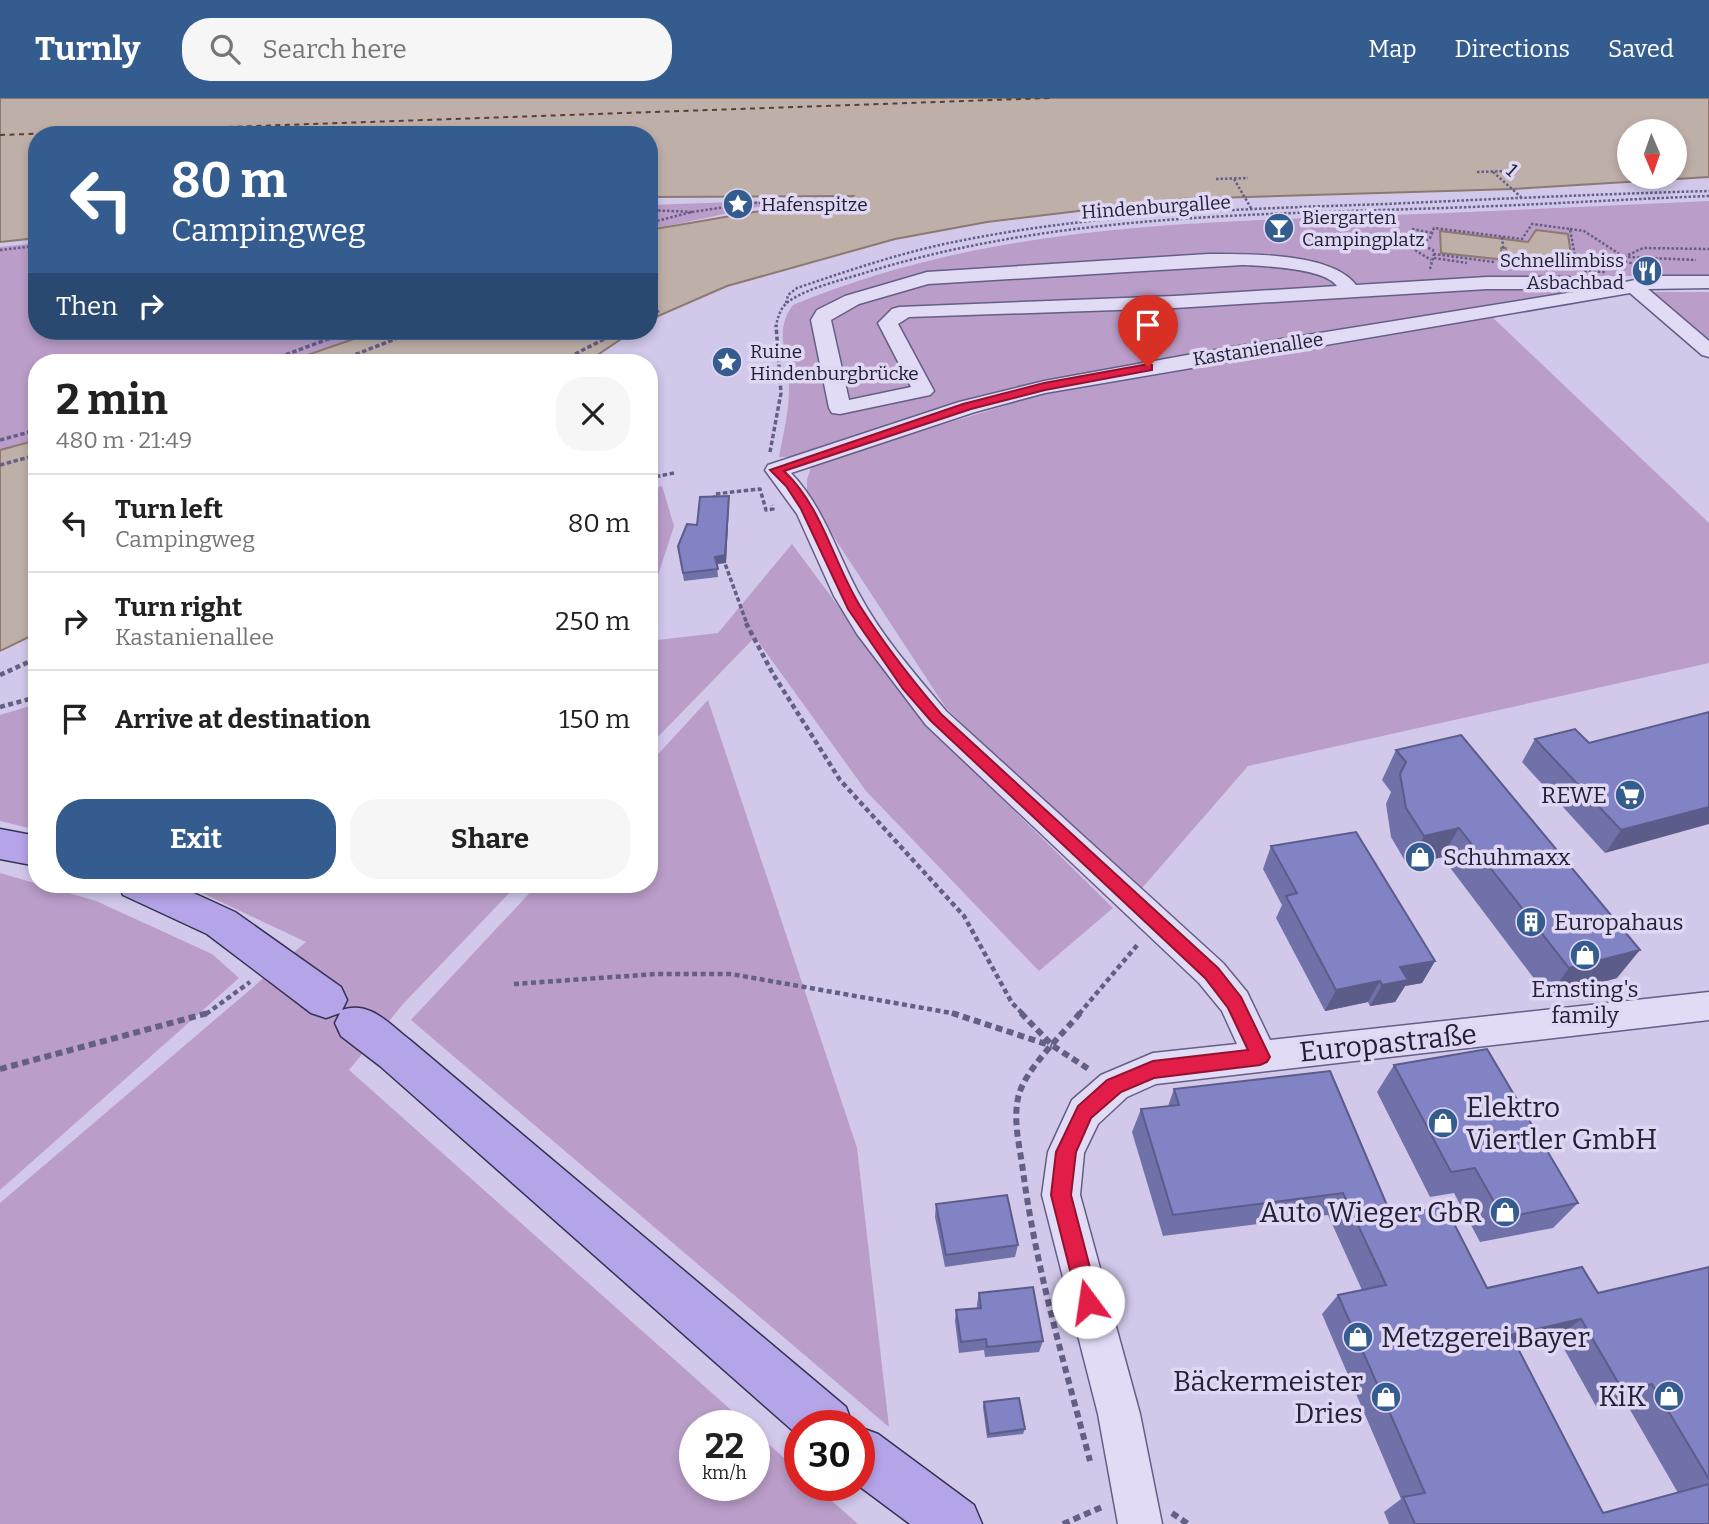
<!DOCTYPE html>
<meta charset="utf-8">
<style>
body{margin:0;font-family:Bitter,serif;background:#f6f6f6;color:#222;height:100vh;display:flex;flex-direction:column;font-size:26px;white-space:nowrap}
*{box-sizing:border-box;margin:0}
p{font-size:23px;color:#767676}
.icon{flex:none;width:38px;height:38px;fill:none;stroke:currentColor;stroke-width:2;stroke-linecap:round;stroke-linejoin:round}
.map{position:relative;flex:1;overflow:hidden}
.panel{position:absolute;left:28px;top:256px;width:630px;height:539px;display:flex;flex-direction:column;background:#fff;border-radius:28px;box-shadow:0 4px 10px #0003}
.panel>*{flex:none}
.guide{position:absolute;left:28px;top:28px;width:630px;height:214px;border-radius:28px;box-shadow:0 4px 10px #0003;background:#355c8e;color:#fff;overflow:hidden}
.needle{width:46px;rotate:178deg}
.buttons{position:absolute;left:1617px;top:21px;display:grid;gap:14px}
.buttons a{display:grid;place-items:center;width:70px;height:70px;border-radius:50%;background:#fff;box-shadow:0 4px 10px #0003;font-size:35px}
.speed{position:absolute;left:679px;top:1312px;display:flex;gap:14px;font-size:35px;font-weight:700;text-align:center}
.speed>*{display:grid;place-content:center;width:91px;height:91px;border-radius:50%;background:#fff;box-shadow:0 4px 10px #0003;line-height:1}
.speed small{font-size:18px;font-weight:400}
.speed .limit{border:10px solid #d22;background:#fff;color:#111}
.pin{position:absolute;display:grid;place-items:center;width:60px;height:60px;color:#fff;margin:-72px -30px;border-radius:50% 50% 50% 0;rotate:-45deg;box-shadow:0 0 7px #0007}
.pin .icon{rotate:45deg}
.me{position:absolute;width:77px;margin:-38px;rotate:346deg;stroke-linejoin:round;filter:drop-shadow(0 0 5px #0008)}
.turn{display:flex;align-items:center;gap:24px;height:147px;padding:0 28px;font-size:32px}
.turn .icon{width:91px;height:91px;stroke-width:2.5}
.turn b{display:block;font-size:49px;line-height:60px}
.then{display:flex;align-items:center;height:66px;padding:0 28px;background:#0003;gap:14px;font-size:26px}
.round{display:grid;place-items:center;flex:none;width:74px;height:74px;border-radius:28px;background:#f6f6f6}
.summary{display:flex;align-items:center;justify-content:space-between;height:119px;padding:0 28px}
h1{font-size:42px;font-weight:700;line-height:52px}
.cta{display:flex;gap:14px;margin-top:auto;padding:14px 28px}
.cta a{flex:1;height:80px;border-radius:28px;background:#355c8e;color:#fff;font-size:28px;font-weight:700;line-height:80px;text-align:center}
.cta a+a{background:#f6f6f6;color:#222}
ul{padding:0;list-style:none}
li{display:flex;align-items:center;gap:21px;height:98px;padding:0 28px;border-top:2px solid #e0e0e0}
li div{flex:1}
li b{display:block;font-size:26px}
li em{font-style:normal}
header{display:flex;align-items:center;gap:42px;box-sizing:border-box;height:98px;padding:0 35px;background:#355c8e;color:#fff}
header strong{font-size:33px}
nav{display:flex;gap:38px;margin-inline-start:auto;font-size:24px}
.search{width:490px;height:63px;background:#f6f6f6;display:flex;align-items:center;gap:18px;box-sizing:border-box;padding:0 24px;border-radius:28px;color:#767676;font-size:26px}
.map>svg:first-child{display:block}
</style>
<header>
<strong>Turnly</strong>
<div class="search"><svg class="icon" aria-label="search" viewBox="0 0 24 24"><circle cx="10" cy="10" r="6"/><path d="M15 15l6 6"/></svg>Search here</div>
<nav><a>Map</a><a>Directions</a><a>Saved</a></nav>
</header>
<div class="map">
<svg width="1709" height="1426" viewBox="0 0 1709 1426">
<rect width="100%" height="100%" fill="#d1c8ea"/>
<g fill="#ba9dc8">
<polygon points="767,103 766,107 649,132 649,107"/>
<path d="M 1709,103 L 1709,177 L 1554,179 L 1571,198 L 1072,280 L 793,359 L 779,359 C 783,337 789,314 789,292 C 790,261 772,234 793,207 C 979,130 1168,125 1365,118 C 1480,114 1594,108 1709,103 Z"/>
<polygon points="37,145 37,233 377,233 287,264 37,264 37,342 0,352 0,149"/>
<polygon points="1652,194 1709,194 1709,242"/>
<polygon points="1489,216 1709,425 1709,565 1248,668 1136,797 946,610 807,398 807,382 812,366 1044,296"/>
<polygon points="662,388 674,428 649,505 649,391"/>
<polygon points="792,446 925,625 1113,810 1039,873 866,693 755,539 649,648 649,543 718,535"/>
<polygon points="708,602 857,1050 889,1329 411,922 538,786 649,786 649,666"/>
<polygon points="37,606 37,732 0,723 0,617"/>
<polygon points="0,775 96,803 212,856 239,880 0,1092"/>
<polygon points="183,786 518,786 403,906 349,972 749,1328 695,1328 695,1388 754,1388 754,1333 800,1374 800,1388 815,1388 858,1426 0,1426 0,1105 306,844"/>
</g>
<g fill="#bfafa9" stroke="#8d7970" stroke-width="2" fill-rule="evenodd">
<path d="M 0,0 L 1709,0 L 1709,79 L 1513,91 L 1179,101 L 987,124 L 895,141 L 727,188 L 649,222 L 649,132 L 754,114 L 847,103 L 853,98 L 649,99 L 649,37 L 37,37 L 37,140 L 0,144 ZM 1629,33 L 1675,33 L 1675,79 L 1629,79 Z"/>
<polygon points="1536,132 1568,136 1573,171 1508,163 1506,150 1501,150 1502,159 1497,161 1441,155 1440,133 1528,144"/>
<polygon points="377,233 633,233 587,264 287,264"/>
<polygon points="37,342 37,535 0,553 0,352"/>
</g>
<g fill="none" stroke-linecap="round" stroke-linejoin="round">
<polyline stroke="#554332" stroke-width="2" stroke-dasharray="5 4.5" stroke-linecap="butt" points="0,37 1050,0"/>
<g stroke="#635f85" stroke-width="3">
<g id="minor">
<path d="M 1208,156 C 1246,156 1332,154 1356,187 L 1487,179 L 1569,179 L 1578,185 L 1569,191 L 1487,191 L 1175,210 L 909,219 L 898,226 L 934,293 L 930,297 L 840,316 L 832,315 L 829,310 L 811,222 L 817,212 L 845,198 L 927,174 ZM 1242,167 C 1264,168 1324,170 1337,188 L 1175,198 L 899,209 L 892,211 L 878,225 L 911,289 L 849,302 L 831,222 L 859,206 L 928,186 Z"/>
<path d="M 1653,178 L 1709,178 L 1709,190 L 1648,191 L 1709,243 L 1709,259 L 1702,257 L 1630,195 L 1045,295 L 975,314 L 791,375 C 824,409 837,456 859,496 C 882,539 915,576 946,613 L 1223,865 L 1247,894 L 1270,942 L 1709,894 L 1709,922 L 1156,986 L 1127,999 L 1098,1026 L 1084,1055 L 1080,1097 L 1140,1316 L 1162,1426 L 1118,1426 L 1098,1316 L 1042,1097 L 1048,1054 L 1072,1002 L 1101,977 L 1153,955 L 1237,946 L 1222,913 L 1199,885 L 926,627 L 857,536 L 834,498 L 797,416 L 765,372 L 768,367 L 959,304 L 1044,283 L 1215,252 L 1598,190 Z"/>
</g>
</g>
<g stroke="#333353" stroke-width="3">
<g id="major">
<polygon points="0,731 37,738 37,768 0,761"/>
<path d="M 118,786 L 174,786 L 235,814 L 341,889 L 347,902 L 342,912 C 370,902 389,926 410,942 L 846,1309 L 853,1328 L 800,1328 L 800,1339 L 380,968 L 341,938 L 335,925 L 340,915 L 326,920 L 311,915 L 207,836 L 123,797 Z"/>
<polygon points="859,1329 878,1336 974,1407 982,1426 910,1426 859,1388"/>
</g>
</g>
<g stroke="#635f85" stroke-width="2.5" stroke-dasharray="2.5 2" stroke-linecap="butt">
<polyline points="1477,74 1509,73"/>
<polyline points="1493,74 1521,99"/>
<polyline points="1216,81 1248,80"/>
<polyline points="1234,81 1251,110"/>
<polyline points="649,112 692,114 649,125"/>
<polyline points="692,114 752,105 841,101"/>
<polyline points="1276,116 1286,131"/>
<polyline points="1412,131 1433,135"/>
<polyline points="1570,131 1584,133 1624,159 1601,167 1605,174 1582,173"/>
<polyline points="1502,139 1505,165"/>
<polyline points="649,145 657,143"/>
<polyline points="0,152 37,148"/>
<polyline points="1415,152 1431,162"/>
<polyline points="1624,159 1643,150 1709,151"/>
<polyline points="1628,159 1696,162"/>
<polyline points="1434,160 1467,165"/>
<polyline points="1616,162 1641,167"/>
<polyline points="1494,164 1434,156 1433,152 1420,146 1430,140 1434,130 1522,141 1532,126 1570,131 1577,169"/>
<polyline points="1430,171 1434,156"/>
<path d="M 786,205 L 788,197 L 797,190 C 847,173 897,156 949,145 C 1093,115 1240,111 1386,106 C 1494,101 1601,96 1709,93"/>
<polyline points="649,218 661,212"/>
<path d="M 776,229 C 777,222 779,215 783,209 C 795,193 842,182 861,176 C 1059,114 1265,117 1470,109 C 1550,106 1629,101 1709,98"/>
</g>
<g stroke="#635f85" stroke-width="3.5" stroke-dasharray="4.5 2.5" stroke-linecap="butt">
<polyline points="575,256 620,233"/>
<polyline points="266,264 350,233"/>
<polyline points="336,264 416,233"/>
<polyline points="0,342 37,332"/>
<polyline points="770,354 781,295 776,227"/>
<polyline points="0,367 37,357"/>
<polyline points="649,380 674,375"/>
<polyline points="714,402 715,396 760,391 766,412 773,411 772,407"/>
<polyline points="723,460 747,526"/>
</g>
<g stroke="#635f85" stroke-width="4.5" stroke-dasharray="5 3.5" stroke-linecap="butt">
<polyline points="746,525 773,576 840,682 964,818 1012,905 1023,916"/>
<polyline points="0,577 37,560"/>
<polyline points="0,609 37,599"/>
<polyline points="514,886 656,876 731,876 957,916"/>
<polyline points="206,916 250,884"/>
<polyline points="1079,916 1139,845"/>
</g>
<g stroke="#635f85" stroke-width="6" stroke-dasharray="7 4.5" stroke-linecap="butt">
<polyline points="952,915 1052,948"/>
<polyline points="1021,915 1053,948 1090,972"/>
<path d="M 1080,915 C 1063,936 1023,973 1018,1000 C 1013,1024 1020,1050 1023,1073 C 1036,1171 1065,1268 1090,1363"/>
<polyline points="0,971 208,915"/>
<polyline points="1172,1415 1188,1426"/>
<polyline points="1063,1426 1102,1409"/>
</g>
<use href="#minor" fill="#e2dbf6" fill-rule="evenodd"/>
<use href="#major" fill="#b6a4e9" fill-rule="evenodd"/>
</g>
<g fill="#7071a9" fill-rule="evenodd">
<polygon points="729,398 729,406 726,465 717,466 718,479 684,483 678,448"/>
<polygon points="1709,614 1605,755 1522,664 1535,641 1589,645"/>
<polygon points="1396,652 1617,880 1548,899 1442,759 1408,768 1391,739 1386,706 1391,694 1382,682"/>
<polygon points="1271,748 1435,863 1422,885 1405,888 1395,904 1370,908 1368,904 1325,913 1276,820 1282,807 1263,771"/>
<polygon points="1394,967 1578,1105 1553,1130 1480,1144 1454,1095 1430,1099 1377,994"/>
<path d="M 1174,991 L 1392,1119 L 1487,1190 L 1598,1195 L 1709,1169 L 1709,1426 L 1389,1426 L 1384,1414 L 1401,1401 L 1322,1216 L 1338,1197 L 1362,1192 L 1328,1117 L 1163,1138 L 1132,1034 L 1141,1011 L 1168,1008 ZM 1558,1240 L 1597,1310 L 1625,1303 L 1678,1395 L 1603,1415 L 1518,1250 Z"/>
<polygon points="936,1106 1018,1147 1015,1159 945,1169 935,1119"/>
<polygon points="979,1195 1043,1243 1039,1254 985,1259 984,1252 959,1255 955,1223 956,1212 977,1210 977,1206"/>
<polygon points="984,1304 1025,1331 1023,1336 987,1340 983,1309"/>
</g>
<g fill="#5b5c8a">
<polygon points="729,398 729,406 726,465 716,466 715,459"/>
<polygon points="1709,709 1709,726 1605,755 1621,732"/>
<polygon points="1459,730 1442,759 1408,768 1424,738"/>
<polygon points="1640,852 1617,880 1548,899 1569,870"/>
<polygon points="1435,863 1422,885 1405,888 1395,904 1370,908 1382,887 1400,869"/>
<polygon points="1380,883 1368,904 1325,913 1336,892"/>
<polygon points="1581,1221 1558,1240 1490,1256 1511,1237"/>
<polygon points="1652,1286 1625,1303 1597,1310 1623,1293"/>
</g>
<g fill="#8283c5" stroke="#5b5c8a" stroke-width="2">
<polygon points="729,398 725,457 715,459 718,471 683,475 678,448 687,426 697,427 700,399"/>
<polygon points="1709,614 1709,709 1621,732 1535,641 1575,631 1589,645"/>
<polygon points="1461,637 1640,852 1569,870 1459,730 1424,738 1406,710 1400,676 1406,664 1396,652"/>
<polygon points="1356,734 1435,863 1400,869 1408,882 1382,887 1380,883 1336,892 1286,798 1297,795 1271,748"/>
<polygon points="1487,951 1578,1105 1503,1120 1475,1070 1451,1074 1394,967"/>
<polygon points="1330,973 1392,1119 1445,1108 1487,1190 1582,1169 1598,1195 1709,1169 1709,1381 1652,1286 1623,1293 1581,1221 1511,1237 1603,1415 1709,1386 1709,1426 1415,1426 1403,1399 1425,1395 1338,1197 1386,1187 1343,1095 1173,1117 1141,1011 1179,1007 1174,991"/>
<polygon points="1007,1097 1018,1147 946,1157 936,1106"/>
<polygon points="1033,1189 1043,1243 987,1249 986,1241 961,1244 956,1212 981,1210 979,1195"/>
<polygon points="1019,1300 1025,1331 989,1336 984,1304"/>
</g>
<path fill="#e11d48" stroke="#92132f" stroke-width="2" d="M 1148,266 L 1152,267 L 1152,272 L 1045,292 L 971,311 L 784,373 C 823,410 833,464 860,508 C 884,546 912,582 941,616 L 1218,870 L 1241,899 L 1270,959 L 1267,964 L 1260,967 L 1154,980 L 1121,994 L 1091,1020 L 1076,1054 L 1071,1097 L 1099,1204 L 1096,1212 L 1088,1215 L 1081,1212 L 1078,1204 L 1051,1097 L 1056,1054 L 1078,1008 L 1107,982 L 1153,963 L 1248,952 L 1228,910 L 1205,880 L 931,623 L 903,591 L 848,511 L 801,411 L 786,388 L 770,372 L 963,306 L 1044,285 Z"/>
<defs>
<g id="sight-disc" transform="scale(1.575)"><circle r="9.5" fill="#355c8e" stroke="#dfd7f3"/><path d="M0-6L1.8-2.2L6-1.7L2.9 1.2L3.7 5.4L0 3.3L-3.7 5.4L-2.9 1.2L-6-1.7L-1.8-2.2Z" fill="#fff"/></g>
<g id="bar-disc" transform="scale(1.575)"><circle r="9.5" fill="#355c8e" stroke="#dfd7f3"/><path d="M-6-5H6L.8 .8V4.5H3.5V6h-7V4.5H-.8V.8Z" fill="#fff"/></g>
<g id="restaurant-disc" transform="scale(1.575)"><circle r="9.5" fill="#355c8e" stroke="#dfd7f3"/><path d="M-5-6h1v4h1v-4h1v4h1v-4h1v5L-1.5 .5V6h-2V.5L-5-1ZM5-6V6H3V1.5H1.5Q1.5-4 5-6Z" fill="#fff"/></g>
<g id="supermarket-disc" transform="scale(1.575)"><circle r="9.5" fill="#355c8e" stroke="#dfd7f3"/><path d="M-6-5.5h2.5l.6 2H6L4.5 2H-2.5L-4.4-4H-6ZM-1.5 3.2a1.3 1.3 0 1 0 .1 0ZM3 3.2a1.3 1.3 0 1 0 .1 0Z" fill="#fff"/></g>
<g id="shop-disc" transform="scale(1.575)"><circle r="9.5" fill="#355c8e" stroke="#dfd7f3"/><path d="M-5-2.5h2.3a2.7 3.5 0 0 1 5.4 0H5L5.5 6h-11ZM-1.5-2.5h3a1.5 2.3 0 0 0-3 0Z" fill="#fff"/></g>
<g id="building-disc" transform="scale(1.575)"><circle r="9.5" fill="#355c8e" stroke="#dfd7f3"/><path d="M-4-6H4V6H1V3H-1V6H-4ZM-2.5-4.3h1.7v1.8h-1.7ZM.8-4.3h1.7v1.8H.8ZM-2.5-1h1.7V.8h-1.7ZM.8-1h1.7V.8H.8Z" fill="#fff"/></g>
</defs>
<g fill-rule="evenodd">
<use href="#sight-disc" x="738" y="106"/>
<use href="#bar-disc" x="1279" y="130"/>
<use href="#restaurant-disc" x="1647" y="173"/>
<use href="#sight-disc" x="727" y="264"/>
<use href="#supermarket-disc" x="1630" y="697"/>
<use href="#shop-disc" x="1420" y="759"/>
<use href="#building-disc" x="1531" y="824"/>
<use href="#shop-disc" x="1585" y="857"/>
<use href="#shop-disc" x="1443" y="1025"/>
<use href="#shop-disc" x="1505" y="1114"/>
<use href="#shop-disc" x="1358" y="1239"/>
<use href="#shop-disc" x="1669" y="1298"/>
<use href="#shop-disc" x="1386" y="1299"/>
</g>
<g text-anchor="middle" dominant-baseline="central" stroke-width="7" stroke-linejoin="round" paint-order="stroke">
<g font-size="19" fill="#222137" stroke="#dfd7f3">
<text transform="translate(1512 72) rotate(42)">1</text>
<text transform="translate(1156 109) rotate(-4)">Hindenburgallee</text>
<text transform="translate(1258 251) rotate(-9)">Kastanienallee</text>
</g>
<g font-size="19" fill="#222137" stroke="#dfd7f3" text-anchor="start">
<text x="761" y="106">Hafenspitze</text>
<text x="1302" y="119">Biergarten<tspan x="1302" dy="22">Campingplatz</tspan></text>
<text x="1624" y="162" text-anchor="end">Schnellimbiss<tspan x="1624" dy="22">Asbachbad</tspan></text>
<text x="750" y="253">Ruine<tspan x="750" dy="22">Hindenburgbrücke</tspan></text>
</g>
<g font-size="23" fill="#222137" stroke="#dfd7f3" text-anchor="start">
<text x="1607" y="697" text-anchor="end">REWE</text>
<text x="1443" y="759">Schuhmaxx</text>
<text x="1554" y="824">Europahaus</text>
<text x="1585" y="891" text-anchor="middle">Ernsting's<tspan x="1585" dy="26">family</tspan></text>
</g>
<g font-size="28" fill="#222137" stroke="#dfd7f3">
<text transform="translate(1388 945) rotate(-6)">Europastraße</text>
</g>
<g font-size="28" fill="#222137" stroke="#dfd7f3" text-anchor="end">
<text x="1466" y="1009" text-anchor="start">Elektro<tspan x="1466" dy="32">Viertler GmbH</tspan></text>
<text x="1482" y="1114">Auto Wieger GbR</text>
<text x="1381" y="1239" text-anchor="start">Metzgerei Bayer</text>
<text x="1363" y="1283">Bäckermeister<tspan x="1363" dy="32">Dries</tspan></text>
<text x="1646" y="1298">KiK</text>
</g>
</g>
</svg>
<div class="buttons">
<a><svg class="needle" viewBox="-14 -14 28 28"><path d="M0-13l5 13h-10z" fill="#e53935"/><path d="M0 13l5-13h-10z" fill="#767676"/></svg></a>
</div>
<div class="speed"><div>22<small>km/h</small></div><div class="limit">30</div></div>
<div class="pin" style="left:1148px;top:269px;background:#d93025"><svg class="icon" aria-label="arrive" viewBox="0 0 24 24"><path d="M6 21V4h12l-3 4 3 4H6"/></svg></div>
<svg class="me" style="left:1088px;top:1204px" viewBox="-20 -20 40 40"><circle r="19" fill="#fff"/><path d="M0-13L10 11 0 6-10 11z" fill="#e11d48"/></svg>
<div class="guide">
<div class="turn"><svg class="icon" aria-label="left" viewBox="0 0 24 24"><path d="M17 20v-9H6M10 6l-5 5 5 5"/></svg><div><b>80 m</b>Campingweg</div></div>
<div class="then">Then<svg class="icon" aria-label="right" viewBox="0 0 24 24"><path d="M7 20v-9h11M14 6l5 5-5 5"/></svg></div>
</div>
<section class="panel">
<div class="summary"><div><h1>2 min</h1><p>480 m · 21:49</p></div><a class="round"><svg class="icon" aria-label="close" viewBox="0 0 24 24"><path d="M6 6l12 12M18 6L6 18"/></svg></a></div>
<ul>
<li><svg class="icon" aria-label="left" viewBox="0 0 24 24"><path d="M17 20v-9H6M10 6l-5 5 5 5"/></svg><div><b>Turn left</b><p>Campingweg</p></div><em>80 m</em></li>
<li><svg class="icon" aria-label="right" viewBox="0 0 24 24"><path d="M7 20v-9h11M14 6l5 5-5 5"/></svg><div><b>Turn right</b><p>Kastanienallee</p></div><em>250 m</em></li>
<li><svg class="icon" aria-label="arrive" viewBox="0 0 24 24"><path d="M6 21V4h12l-3 4 3 4H6"/></svg><div><b>Arrive at destination</b></div><em>150 m</em></li>
</ul>
<div class="cta"><a>Exit</a><a>Share</a></div>
</section>
</div>
